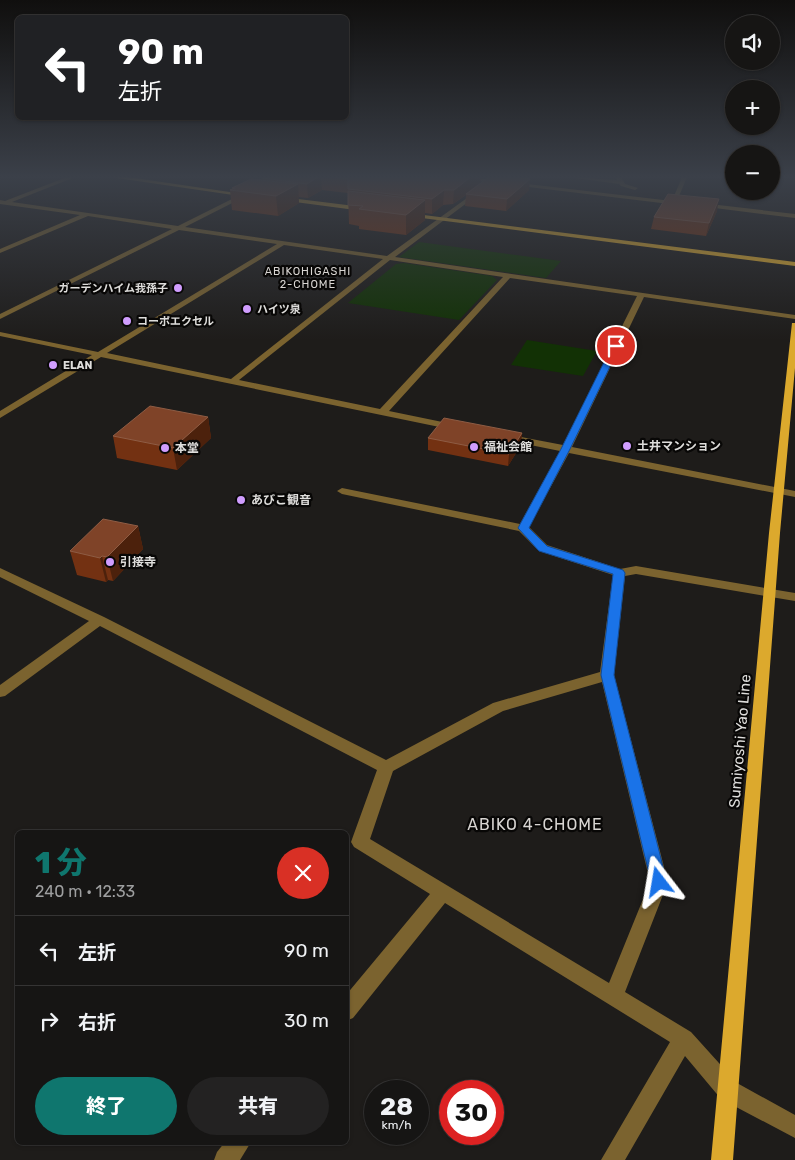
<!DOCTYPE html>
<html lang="ja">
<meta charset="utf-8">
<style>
body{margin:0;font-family:Rubik,"Noto Sans JP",sans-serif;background:#232222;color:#f1f3f6;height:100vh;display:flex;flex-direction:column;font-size:19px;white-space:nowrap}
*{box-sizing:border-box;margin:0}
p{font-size:16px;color:#9e9fa0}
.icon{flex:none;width:28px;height:28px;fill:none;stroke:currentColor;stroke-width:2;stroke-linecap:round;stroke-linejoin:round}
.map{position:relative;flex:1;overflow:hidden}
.panel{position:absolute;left:15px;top:830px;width:334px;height:315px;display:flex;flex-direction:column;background:#161514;border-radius:8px;box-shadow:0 1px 4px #0004,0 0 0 1px #353434}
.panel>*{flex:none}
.hud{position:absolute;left:15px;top:15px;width:334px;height:105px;border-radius:8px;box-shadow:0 1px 4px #0004,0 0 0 1px #353434;background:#202124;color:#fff;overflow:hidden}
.controls{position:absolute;left:725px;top:15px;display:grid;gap:10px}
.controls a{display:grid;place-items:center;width:55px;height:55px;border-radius:50%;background:#161514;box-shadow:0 1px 4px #0004,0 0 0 1px #353434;font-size:25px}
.speed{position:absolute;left:364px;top:1080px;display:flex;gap:10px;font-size:25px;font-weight:700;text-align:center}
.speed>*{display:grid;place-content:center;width:65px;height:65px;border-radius:50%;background:#161514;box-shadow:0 1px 4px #0004,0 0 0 1px #353434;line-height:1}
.speed small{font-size:12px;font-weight:400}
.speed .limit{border:8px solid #d22;background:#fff;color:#111}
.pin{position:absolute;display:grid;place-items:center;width:42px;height:42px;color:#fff;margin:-21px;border:2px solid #fff;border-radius:50%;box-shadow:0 1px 5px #0007}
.me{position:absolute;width:55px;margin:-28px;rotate:346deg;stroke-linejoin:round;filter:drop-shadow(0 0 4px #0008)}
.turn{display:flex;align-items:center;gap:18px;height:105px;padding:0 20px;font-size:22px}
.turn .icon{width:65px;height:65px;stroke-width:2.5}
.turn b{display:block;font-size:35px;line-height:42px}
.round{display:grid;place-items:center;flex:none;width:52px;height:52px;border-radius:26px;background:#232222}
.head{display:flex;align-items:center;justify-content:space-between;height:85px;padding:0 20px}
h1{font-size:30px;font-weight:800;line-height:38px;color:#0f766e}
.action{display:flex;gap:10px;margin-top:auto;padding:10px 20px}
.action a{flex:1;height:58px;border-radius:30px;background:#0f766e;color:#fff;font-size:20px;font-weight:800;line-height:58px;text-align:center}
.action a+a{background:#232222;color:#f1f3f6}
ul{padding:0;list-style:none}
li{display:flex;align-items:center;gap:15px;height:70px;padding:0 20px;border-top:1px solid #353434}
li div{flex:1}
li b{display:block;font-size:19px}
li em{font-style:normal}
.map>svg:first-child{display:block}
</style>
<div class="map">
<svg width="795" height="1160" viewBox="0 0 795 1160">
<rect width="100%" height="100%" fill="#1e1c1a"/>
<g fill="#123105">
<polygon points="419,242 561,261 546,278 399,257"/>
<polygon points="404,263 492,276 497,280 459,320 348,303 396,264"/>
<polygon points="527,340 597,351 583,376 511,365"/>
</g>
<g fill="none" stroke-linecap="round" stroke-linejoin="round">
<g fill="#7b632f" fill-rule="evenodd">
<path d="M 67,177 L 75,177 L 12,202 L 178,226 L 246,192 L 248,195 L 185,227 L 387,256 L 478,190 L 480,193 L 395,257 L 795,315 L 795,319 L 644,297 L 572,447 L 795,491 L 795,497 L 569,453 L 529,527 L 547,545 L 620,569 L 636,566 L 795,593 L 795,601 L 636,574 L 625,576 L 614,675 L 668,882 L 625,992 L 691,1032 L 737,1083 L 795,1115 L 795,1138 L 721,1099 L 685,1056 L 625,1160 L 601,1160 L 670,1042 L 445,903 L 353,1018 L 346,1021 L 346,995 L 430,894 L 354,847 L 351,842 L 377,770 L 100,626 L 5,696 L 0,697 L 0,685 L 89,621 L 0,577 L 0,568 L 104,617 L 386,760 L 493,703 L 600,672 L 613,575 L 539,551 L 519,531 L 342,494 L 337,491 L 342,488 L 520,524 L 560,451 L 506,440 L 501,437 L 506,434 L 563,445 L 637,296 L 510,278 L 389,411 L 457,425 L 459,427 L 454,430 L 101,357 L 0,418 L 0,411 L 92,355 L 0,336 L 0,332 L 98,352 L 277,244 L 179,230 L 0,319 L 0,314 L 172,229 L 88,216 L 0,253 L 0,249 L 80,215 L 0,204 L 0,200 L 5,201 ZM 284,245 L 383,259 L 231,379 L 107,353 ZM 390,260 L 503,277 L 380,409 L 239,380 ZM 602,682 L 650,882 L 609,983 L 370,839 L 393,771 L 503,711 Z"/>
<polygon points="446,177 467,177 672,201 682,177 687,177 677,201 681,203 678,205"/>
<polygon points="568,177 617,180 616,177 621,177 625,184 638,188 635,190 621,186 619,184"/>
<polygon points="701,203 795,214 795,218 699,206"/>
<polygon points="225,1142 251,1142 240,1160 214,1160 217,1152"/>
</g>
<g fill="#dca92d" fill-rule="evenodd">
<polygon points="110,177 128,177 250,195 247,197"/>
<polygon points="282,197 363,207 366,209 363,211 280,200"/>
<polygon points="408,213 795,262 795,266 406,216"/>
<polygon points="792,323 795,323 795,368 780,533 733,1160 711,1160 769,533"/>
</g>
</g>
<g fill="#733112">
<polygon points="263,177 481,177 480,184 529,190 506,211 465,206 466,195 453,204 443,205 432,214 425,213 425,220 406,235 359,229 359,226 349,224 348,193 322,190 308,198 298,197 299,203 278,216 232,210 230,190 232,189 232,188 262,180 262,178"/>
<polygon points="717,211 706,236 651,229 654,217"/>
<polygon points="208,417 211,438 177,470 117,458 113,436"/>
<polygon points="522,433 521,445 508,466 428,450 428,438"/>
<polygon points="138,526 143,549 113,581 108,580 106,582 77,575 70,551"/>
</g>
<g fill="#4c210c">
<polygon points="318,177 321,177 322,190 308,198 307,184"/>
<polygon points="471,177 481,177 480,184 453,204 454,190"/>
<polygon points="530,179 529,190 506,211 507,199"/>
<polygon points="298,184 299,203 278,216 276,196"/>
<polygon points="444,190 443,205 432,214 432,199"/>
<polygon points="719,199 717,211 706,236 709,223"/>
<polygon points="425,200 425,220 406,235 406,215"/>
<polygon points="208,417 211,438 177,470 173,448"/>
<polygon points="522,433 521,445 508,466 509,454"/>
<polygon points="138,526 143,549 113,581 107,557"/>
<polygon points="102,556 108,580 106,582 100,558"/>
</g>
<g fill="#7f4328" stroke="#8e5c44">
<polygon points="263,177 318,177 307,184 262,178"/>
<polygon points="335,177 471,177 454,190 444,190 432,199 348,189 348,179"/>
<polygon points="489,177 517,177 530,179 507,199 466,194"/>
<polygon points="251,179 298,184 276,196 230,190 235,188 232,188"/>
<polygon points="348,191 425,200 406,215 359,209 363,206 348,205"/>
<polygon points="668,194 719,199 709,223 654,217"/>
<polygon points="150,406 208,417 173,448 113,436"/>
<polygon points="444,418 522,433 509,454 428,438"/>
<polygon points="103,519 138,526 107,557 102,556 100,558 70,551"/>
</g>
<linearGradient id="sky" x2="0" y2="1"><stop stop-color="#100f0e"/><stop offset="0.52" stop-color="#3b4049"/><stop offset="1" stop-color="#3b4049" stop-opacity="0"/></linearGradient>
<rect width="795" height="340" fill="url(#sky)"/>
<polygon fill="#1a73e8" stroke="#114b97" points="616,344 620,346 570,449 529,528 547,546 623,570 625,573 614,675 667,882 664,887 659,889 653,887 651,882 601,675 613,574 539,551 518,528 561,449 612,346"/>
<g fill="#d09dfe" stroke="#080706" stroke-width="2">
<circle cx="178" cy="288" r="5"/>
<circle cx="247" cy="309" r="5"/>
<circle cx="127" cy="321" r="5"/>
<circle cx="53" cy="365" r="5"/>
<circle cx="627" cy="446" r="5"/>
<circle cx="474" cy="447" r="5"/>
<circle cx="165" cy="448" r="5"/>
<circle cx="241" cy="500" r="5"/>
<circle cx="110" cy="562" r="5"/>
</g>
<g text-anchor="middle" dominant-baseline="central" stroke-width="4.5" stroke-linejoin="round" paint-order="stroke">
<g font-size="11" letter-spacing="1" fill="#d8d5d2" stroke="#080706">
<text x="308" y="271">ABIKOHIGASHI<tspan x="308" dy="13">2-CHOME</tspan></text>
</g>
<g font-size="11" font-weight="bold" fill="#dedddb" stroke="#080706" text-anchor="start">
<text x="168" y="288" text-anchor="end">ガーデンハイム我孫子</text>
<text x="257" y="309">ハイツ泉</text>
<text x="137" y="321">コーポエクセル</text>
<text x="63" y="365">ELAN</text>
</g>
<g font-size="12" font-weight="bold" fill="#dedddb" stroke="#080706" text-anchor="start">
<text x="637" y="446">土井マンション</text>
<text x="484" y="447">福祉会館</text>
<text x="175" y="448">本堂</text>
<text x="251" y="500">あびこ観音</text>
<text x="120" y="562">引接寺</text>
</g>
<g font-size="15" fill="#dedddb" stroke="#080706">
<text transform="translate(740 741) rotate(-85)">Sumiyoshi Yao Line</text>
</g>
<g font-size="16" letter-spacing="1" fill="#d8d5d2" stroke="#080706">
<text x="535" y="824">ABIKO 4-CHOME</text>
</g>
</g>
</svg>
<div class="controls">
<a><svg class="icon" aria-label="sound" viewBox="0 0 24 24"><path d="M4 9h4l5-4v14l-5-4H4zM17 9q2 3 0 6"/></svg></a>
<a>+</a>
<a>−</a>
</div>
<div class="speed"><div>28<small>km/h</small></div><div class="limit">30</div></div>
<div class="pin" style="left:616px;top:346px;background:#d93025"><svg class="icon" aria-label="arrive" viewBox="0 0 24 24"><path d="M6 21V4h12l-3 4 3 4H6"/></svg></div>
<svg class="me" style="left:659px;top:882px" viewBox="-20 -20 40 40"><path d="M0-17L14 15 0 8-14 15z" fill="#1a73e8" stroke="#fff" stroke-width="4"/></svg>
<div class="hud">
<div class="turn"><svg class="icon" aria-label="left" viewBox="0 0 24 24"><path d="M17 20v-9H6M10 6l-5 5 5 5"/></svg><div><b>90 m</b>左折</div></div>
</div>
<section class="panel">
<div class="head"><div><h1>1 分</h1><p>240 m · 12:33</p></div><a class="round" style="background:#d93025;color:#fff"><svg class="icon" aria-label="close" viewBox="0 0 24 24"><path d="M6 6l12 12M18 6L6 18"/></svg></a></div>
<ul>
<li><svg class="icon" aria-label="left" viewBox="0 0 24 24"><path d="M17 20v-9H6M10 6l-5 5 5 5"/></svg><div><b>左折</b></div><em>90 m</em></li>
<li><svg class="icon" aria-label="right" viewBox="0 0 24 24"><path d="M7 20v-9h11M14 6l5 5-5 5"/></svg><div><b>右折</b></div><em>30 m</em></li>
</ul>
<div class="action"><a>終了</a><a>共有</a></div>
</section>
</div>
